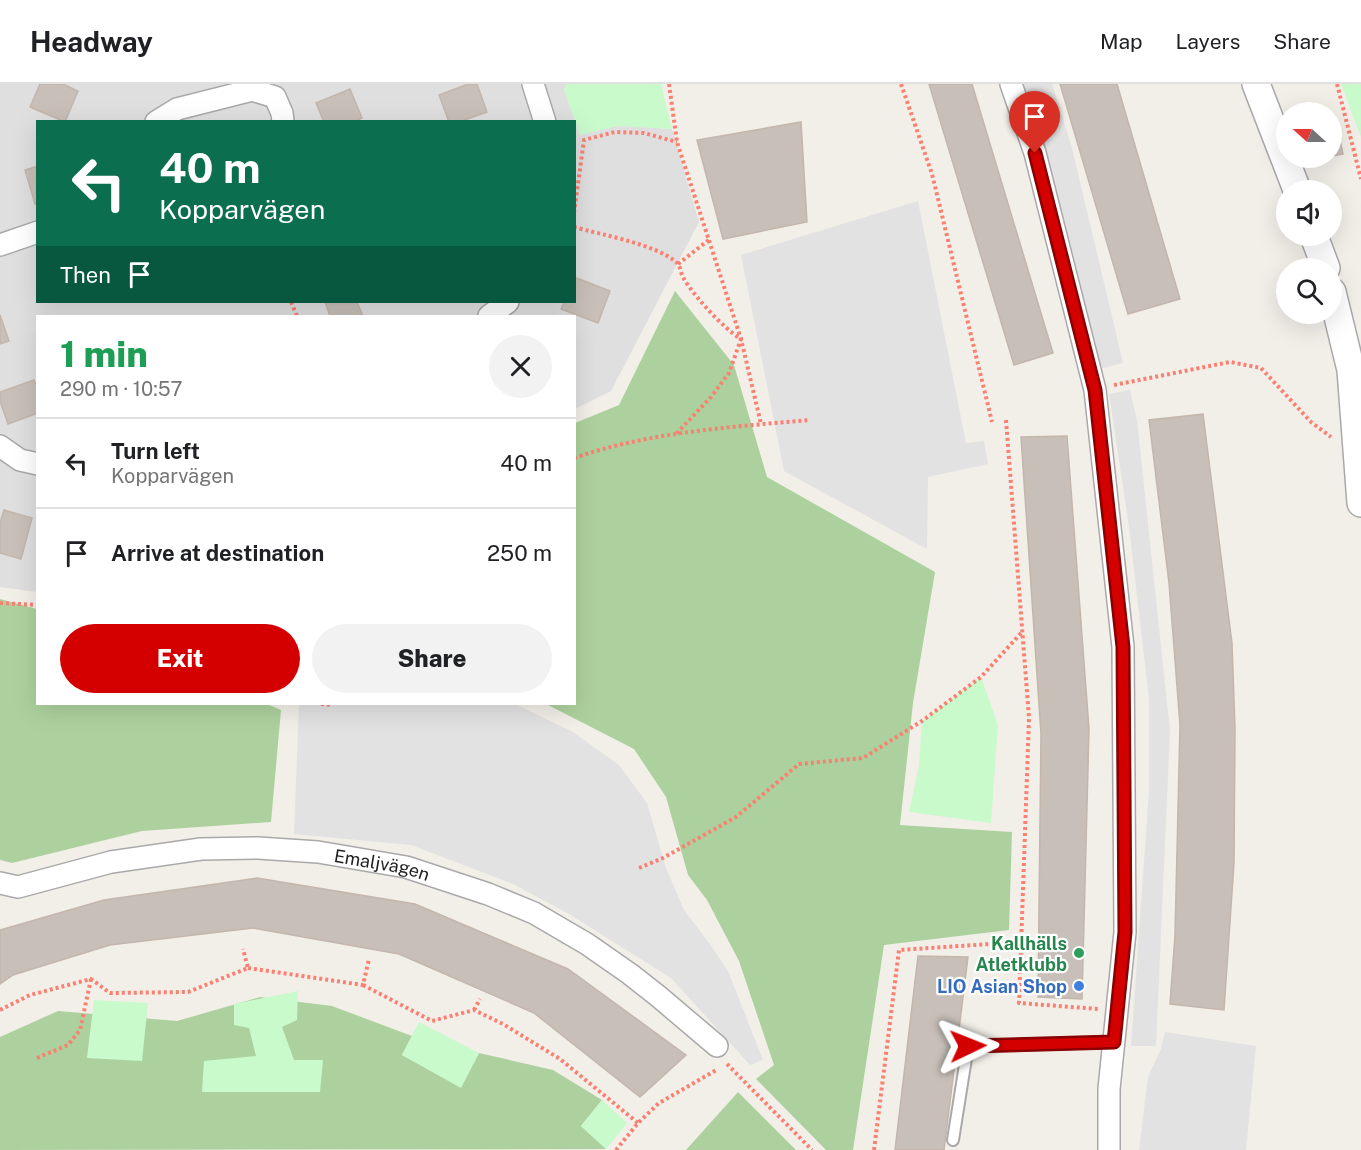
<!DOCTYPE html>
<meta charset="utf-8">
<style>
body{margin:0;font-family:"Public Sans",sans-serif;background:#f2f2f2;color:#202124;height:100vh;display:flex;flex-direction:column;font-size:22px;white-space:nowrap}
*{box-sizing:border-box;margin:0}
p{font-size:20px;color:#757577}
.icon{flex:none;width:33px;height:33px;fill:none;stroke:currentColor;stroke-width:2;stroke-linecap:round;stroke-linejoin:round}
.map{position:relative;flex:1;overflow:hidden}
.sheet{position:absolute;left:36px;top:231px;width:540px;height:390px;display:flex;flex-direction:column;background:#fff;border-radius:0px;box-shadow:0 6px 24px #0002}
.sheet>*{flex:none}
.hud{position:absolute;left:36px;top:36px;width:540px;height:183px;border-radius:0px;box-shadow:0 6px 24px #0002;background:#0b6e4f;color:#fff;overflow:hidden}
.needle{width:39px;rotate:291deg}
.buttons{position:absolute;left:1276px;top:18px;display:grid;gap:12px}
.buttons a{display:grid;place-items:center;width:66px;height:66px;border-radius:50%;background:#fff;box-shadow:0 6px 24px #0002;font-size:30px}
.pin{position:absolute;display:grid;place-items:center;width:51px;height:51px;color:#fff;margin:-62px -26px;border-radius:50% 50% 50% 0;rotate:-45deg;box-shadow:0 0 6px #0007}
.pin .icon{rotate:45deg}
.me{position:absolute;width:66px;margin:-33px;rotate:88deg;stroke-linejoin:round;filter:drop-shadow(0 0 4px #0008)}
.turn{display:flex;align-items:center;gap:21px;height:126px;padding:0 24px;font-size:27px}
.turn .icon{width:78px;height:78px;stroke-width:2.5}
.turn b{display:block;font-size:42px;line-height:51px}
.then{display:flex;align-items:center;height:57px;padding:0 24px;background:#0003;gap:12px;font-size:22px}
.round{display:grid;place-items:center;flex:none;width:63px;height:63px;border-radius:32px;background:#f2f2f2}
.overview{display:flex;align-items:center;justify-content:space-between;height:102px;padding:0 24px}
h1{font-size:36px;font-weight:800;line-height:45px;color:#1e9e55}
.button{display:flex;gap:12px;margin-top:auto;padding:12px 24px}
.button a{flex:1;height:69px;border-radius:36px;background:#d40000;color:#fff;font-size:24px;font-weight:800;line-height:69px;text-align:center}
.button a+a{background:#f2f2f2;color:#202124}
ul{padding:0;list-style:none}
li{display:flex;align-items:center;gap:18px;height:90px;padding:0 24px;border-top:2px solid #e0e0e0}
li div{flex:1}
li b{display:block;font-size:22px}
li em{font-style:normal}
header{display:flex;align-items:center;gap:36px;box-sizing:border-box;height:84px;padding:0 30px;background:#fff;border-bottom:2px solid #e0e0e0}
header strong{font-size:28px}
nav{display:flex;gap:33px;margin-inline-start:auto;font-size:21px}
.map>svg:first-child{display:block}
</style>
<header>
<strong>Headway</strong>
<nav><a>Map</a><a>Layers</a><a>Share</a></nav>
</header>
<div class="map">
<svg width="1361" height="1066" viewBox="0 0 1361 1066">
<rect width="100%" height="100%" fill="#f2efe9"/>
<path fill="#e0dfdf" fill-rule="evenodd" d="M 0,0 L 567,0 L 564,5 L 580,51 L 618,41 L 672,45 L 699,138 L 611,307 L 575,325 L 574,232 L 38,232 L 37,508 L 0,503 ZM 38,38 L 574,38 L 574,218 L 38,218 Z"/>
<g fill="#add19e">
<polygon points="675,207 734,281 767,393 935,488 913,619 900,741 1012,748 1009,846 884,861 853,1066 826,1066 756,995 774,981 739,877 707,816 688,791 666,713 634,665 546,620 574,620 575,339 619,321"/>
<polygon points="0,515 37,525 38,620 267,620 281,626 271,738 142,747 12,779 0,776"/>
<polygon points="260,913 332,922 412,952 402,971 461,1003 479,969 553,986 602,1016 581,1042 606,1065 0,1066 0,953 58,927 177,937"/>
<polygon points="738,1008 796,1066 686,1066"/>
</g>
<g fill="#c8facc">
<polygon points="567,0 661,0 672,45 618,42 580,51 564,5"/>
<polygon points="1341,0 1361,0 1361,53"/>
<polygon points="981,593 998,641 991,739 909,728 919,681 922,637"/>
<polygon points="298,907 297,936 282,943 294,976 323,976 320,1008 202,1008 204,977 256,972 249,944 234,941 234,920"/>
<polygon points="94,916 148,919 142,977 87,974"/>
<polygon points="419,938 479,969 461,1004 402,971"/>
<polygon points="602,1016 627,1039 606,1065 581,1042"/>
</g>
<g fill="#e2e2e2">
<polygon points="1022,0 1052,0 1072,64 1123,279 1096,286 1046,75"/>
<polygon points="918,117 966,359 984,357 988,380 928,393 927,465 784,387 741,171"/>
<polygon points="1130,306 1137,336 1170,647 1156,962 1131,962 1149,707 1149,615 1129,443 1109,310"/>
<polygon points="299,620 515,620 573,648 619,681 647,719 666,784 684,826 710,860 728,887 763,976 750,981 671,894 569,830 513,800 411,761 294,750"/>
<polygon points="1165,948 1256,962 1246,1066 1139,1066 1148,993 1161,965"/>
</g>
<g fill="#c7bfb8" stroke="#c4b6ab" stroke-width="1.5">
<polygon points="40,0 63,0 78,7 65,38 30,23"/>
<polygon points="468,0 477,0 487,28 459,38 449,38 439,11"/>
<polygon points="929,0 972,0 1053,269 1014,281"/>
<polygon points="1060,0 1117,0 1180,215 1128,230"/>
<polygon points="350,5 362,34 353,38 324,38 316,19"/>
<polygon points="801,38 807,138 723,155 697,56"/>
<polygon points="1338,48 1343,70 1332,72 1332,49"/>
<polygon points="38,82 38,119 35,120 25,86"/>
<polygon points="574,193 610,207 598,239 561,225 564,218 574,218"/>
<polygon points="325,218 357,218 363,232 330,232"/>
<polygon points="0,231 9,257 0,260"/>
<polygon points="34,296 38,305 38,329 8,340 0,317 0,308"/>
<polygon points="1203,330 1232,559 1235,645 1234,779 1224,926 1170,920 1175,851 1180,641 1169,499 1149,336"/>
<polygon points="1067,352 1089,645 1082,915 1038,913 1041,650 1021,353"/>
<polygon points="4,426 32,434 21,475 0,469 0,439"/>
<polygon points="257,794 415,820 568,885 686,971 640,1013 534,929 399,870 253,844 110,861 13,891 0,900 0,846 104,816"/>
<polygon points="918,872 968,873 944,1066 895,1066"/>
</g>
<g fill="none" stroke-linecap="round" stroke-linejoin="round">
<g stroke="#a9a9a9" stroke-width="14">
<polyline id="service" points="953,1056 968,962 1114,958"/>
</g>
<g stroke="#a9a9a9" stroke-width="24">
<g id="minor">
<polyline points="533,0 545,38"/>
<polyline points="1011,0 1035,69 1095,306 1123,563 1125,848 1109,1005 1109,1066"/>
<polyline points="156,38 177,25 252,6 275,13 282,29 283,38"/>
<polyline points="0,161 38,148"/>
<polyline points="489,232 508,218"/>
<polyline points="0,362 20,376 38,380"/>
<path id="s1" d="M 0,799 L 18,803 L 111,778 L 201,765 L 258,764 L 318,768 L 406,783 L 488,810 L 534,829 L 587,860 L 630,890 L 658,912 L 717,962"/>
</g>
</g>
<g stroke="#a9a9a9" stroke-width="30">
<g id="tertiary">
<polyline points="1256,0 1297,106"/>
<polyline points="1314,152 1326,184"/>
<polyline points="1332,208 1351,286 1361,419"/>
</g>
</g>
<g stroke="#fa8072" stroke-width="4" stroke-dasharray="3 3" stroke-linecap="butt">
<polyline points="669,0 677,58 741,255 761,340"/>
<polyline points="901,0 932,90 992,338"/>
<polyline points="1337,0 1361,95"/>
<polyline points="574,129 584,56 615,48 644,49 677,58"/>
<path d="M 574,143 C 602,151 655,160 676,178 C 681,182 680,189 684,195 C 694,212 724,245 741,255 L 729,289 L 711,313 L 676,350"/>
<polyline points="678,180 710,155"/>
<polyline points="291,218 297,232"/>
<polyline points="1114,301 1230,278 1261,284 1311,338 1331,353"/>
<polyline points="1006,336 1029,634 1019,919 1098,925"/>
<path d="M 574,374 C 649,348 731,343 810,336"/>
<polyline points="0,519 38,521"/>
<polyline points="321,620 333,621"/>
<polyline points="639,784 663,774 736,733 799,680 863,674 922,637 981,593 1022,548"/>
<polyline points="248,884 363,901 369,875"/>
<polyline points="363,901 432,937 474,926 503,940 560,975 638,1039"/>
<polyline points="0,926 30,911 91,895 110,909 188,908 248,884 243,865"/>
<polyline points="474,926 480,915"/>
<polyline points="37,974 68,961 80,946 91,895"/>
<polyline points="727,980 812,1066"/>
<polyline points="616,1066 638,1039 659,1019 718,985"/>
<polyline points="874,1066 899,866 1021,858"/>
</g>
<use href="#service" stroke="#fff" stroke-width="10"/>
<use href="#minor" stroke="#fff" stroke-width="21"/>
<use href="#tertiary" stroke="#fff" stroke-width="27"/>
</g>
<g fill="none" stroke-linecap="round" stroke-linejoin="round">
<g stroke="#8a0000" stroke-width="15">
<polyline id="route" points="968,962 1114,958 1125,848 1123,563 1095,306 1035,69"/>
</g>
<use href="#route" stroke="#d40000" stroke-width="10"/>
</g>
<circle fill="#2e9e5b" stroke="#fff" stroke-width="2" cx="1079" cy="869" r="6"/>
<circle fill="#3f7fe0" stroke="#fff" stroke-width="2" cx="1079" cy="902" r="6"/>
<g text-anchor="middle" dominant-baseline="central" stroke-width="4.5" stroke-linejoin="round" paint-order="stroke">
<g font-size="18" fill="#222" stroke="#fff">
<text stroke="none"><textPath href="#s1" startOffset="388">Emaljvägen</textPath></text>
</g>
<g font-size="18" font-weight="bold" fill="#27864d" stroke="#fff" text-anchor="end">
<text x="1067" y="859">Kallhälls<tspan x="1067" dy="21">Atletklubb</tspan></text>
</g>
<g font-size="18" font-weight="bold" fill="#366cbe" stroke="#fff" text-anchor="end">
<text x="1067" y="902">LIO Asian Shop</text>
</g>
</g>
</svg>
<div class="buttons">
<a><svg class="needle" viewBox="-14 -14 28 28"><path d="M0-13l5 13h-10z" fill="#e53935"/><path d="M0 13l5-13h-10z" fill="#757577"/></svg></a>
<a><svg class="icon" aria-label="sound" viewBox="0 0 24 24"><path d="M4 9h4l5-4v14l-5-4H4zM17 9q2 3 0 6"/></svg></a>
<a><svg class="icon" aria-label="search" viewBox="0 0 24 24"><circle cx="10" cy="10" r="6"/><path d="M15 15l6 6"/></svg></a>
</div>
<div class="pin" style="left:1035px;top:69px;background:#d93025"><svg class="icon" aria-label="arrive" viewBox="0 0 24 24"><path d="M6 21V4h12l-3 4 3 4H6"/></svg></div>
<svg class="me" style="left:968px;top:962px" viewBox="-20 -20 40 40"><path d="M0-17L14 15 0 8-14 15z" fill="#d40000" stroke="#fff" stroke-width="4"/></svg>
<div class="hud">
<div class="turn"><svg class="icon" aria-label="left" viewBox="0 0 24 24"><path d="M17 20v-9H6M10 6l-5 5 5 5"/></svg><div><b>40 m</b>Kopparvägen</div></div>
<div class="then">Then<svg class="icon" aria-label="arrive" viewBox="0 0 24 24"><path d="M6 21V4h12l-3 4 3 4H6"/></svg></div>
</div>
<section class="sheet">
<div class="overview"><div><h1>1 min</h1><p>290 m · 10:57</p></div><a class="round"><svg class="icon" aria-label="close" viewBox="0 0 24 24"><path d="M6 6l12 12M18 6L6 18"/></svg></a></div>
<ul>
<li><svg class="icon" aria-label="left" viewBox="0 0 24 24"><path d="M17 20v-9H6M10 6l-5 5 5 5"/></svg><div><b>Turn left</b><p>Kopparvägen</p></div><em>40 m</em></li>
<li><svg class="icon" aria-label="arrive" viewBox="0 0 24 24"><path d="M6 21V4h12l-3 4 3 4H6"/></svg><div><b>Arrive at destination</b></div><em>250 m</em></li>
</ul>
<div class="button"><a>Exit</a><a>Share</a></div>
</section>
</div>
